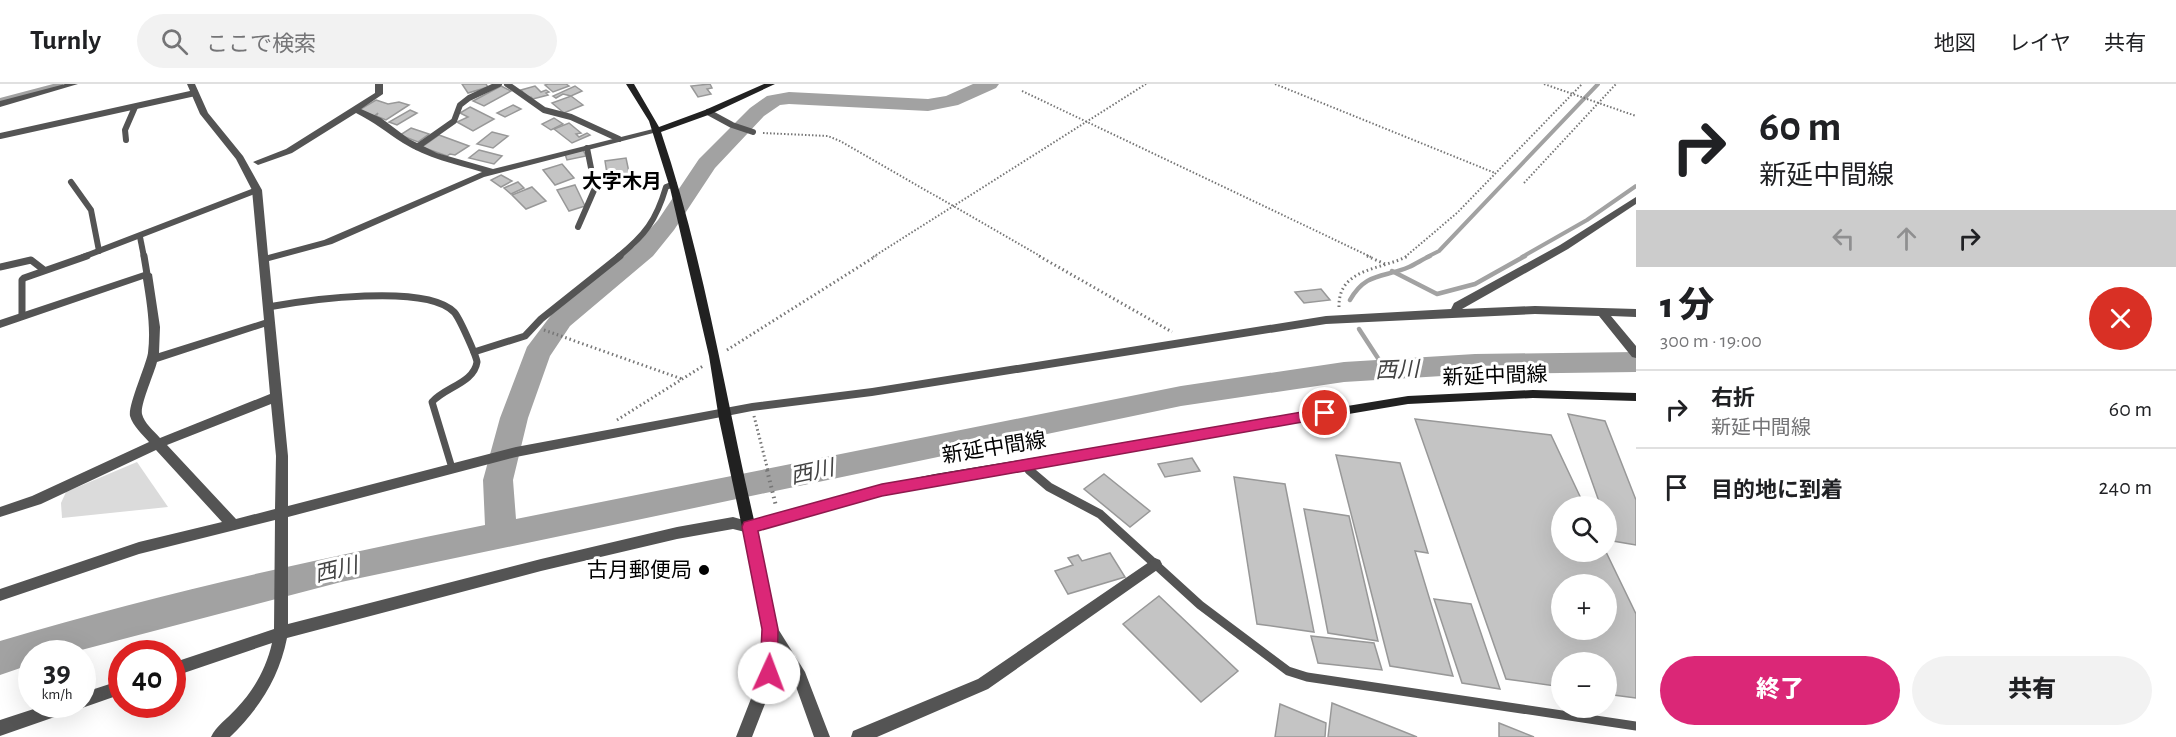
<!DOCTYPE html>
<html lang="ja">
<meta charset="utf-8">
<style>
body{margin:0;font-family:"Alegreya Sans","Noto Sans JP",sans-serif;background:#f2f2f2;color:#202124;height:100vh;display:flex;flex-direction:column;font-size:22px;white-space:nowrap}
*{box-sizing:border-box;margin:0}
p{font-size:20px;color:#757577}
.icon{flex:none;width:33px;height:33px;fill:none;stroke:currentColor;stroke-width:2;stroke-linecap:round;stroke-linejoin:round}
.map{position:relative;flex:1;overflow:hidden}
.sheet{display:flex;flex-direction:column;background:#fff;width:540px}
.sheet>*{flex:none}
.guide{background:#fff;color:#202124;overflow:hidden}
.tools{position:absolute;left:1551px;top:412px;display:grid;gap:12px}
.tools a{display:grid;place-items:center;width:66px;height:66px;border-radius:50%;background:#fff;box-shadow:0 6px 24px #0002;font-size:30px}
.speed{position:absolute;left:18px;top:556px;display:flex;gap:12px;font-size:30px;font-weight:700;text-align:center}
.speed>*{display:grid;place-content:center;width:78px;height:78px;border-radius:50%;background:#fff;box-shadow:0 6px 24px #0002;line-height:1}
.speed small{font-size:15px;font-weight:400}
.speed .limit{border:9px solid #d22;background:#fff;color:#111}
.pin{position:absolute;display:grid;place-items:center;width:51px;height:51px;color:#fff;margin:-26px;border:3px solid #fff;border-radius:50%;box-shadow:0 2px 6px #0007}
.me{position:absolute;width:66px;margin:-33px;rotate:2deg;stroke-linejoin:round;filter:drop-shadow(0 0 4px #0008)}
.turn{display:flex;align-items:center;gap:21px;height:126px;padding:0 24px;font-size:27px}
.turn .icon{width:78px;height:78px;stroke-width:2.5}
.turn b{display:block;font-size:42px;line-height:51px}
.lanes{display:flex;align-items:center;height:57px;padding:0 24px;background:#0003;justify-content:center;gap:30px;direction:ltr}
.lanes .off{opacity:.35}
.round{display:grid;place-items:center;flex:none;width:63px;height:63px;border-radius:32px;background:#f2f2f2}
.overview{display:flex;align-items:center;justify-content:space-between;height:102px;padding:0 24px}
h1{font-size:36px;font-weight:800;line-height:45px}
.action{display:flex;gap:12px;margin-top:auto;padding:12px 24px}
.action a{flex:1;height:69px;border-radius:36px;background:#db2777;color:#fff;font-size:24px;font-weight:800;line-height:69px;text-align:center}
.action a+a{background:#f2f2f2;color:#202124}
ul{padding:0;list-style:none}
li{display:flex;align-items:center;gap:18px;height:78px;padding:0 24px;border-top:2px solid #e0e0e0}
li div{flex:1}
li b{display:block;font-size:22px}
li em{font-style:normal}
header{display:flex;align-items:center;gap:36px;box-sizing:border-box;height:84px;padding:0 30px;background:#fff;border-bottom:2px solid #e0e0e0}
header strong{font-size:28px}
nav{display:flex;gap:33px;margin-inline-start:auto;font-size:21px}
.search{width:420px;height:54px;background:#f2f2f2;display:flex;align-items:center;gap:15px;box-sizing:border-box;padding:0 21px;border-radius:33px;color:#757577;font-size:22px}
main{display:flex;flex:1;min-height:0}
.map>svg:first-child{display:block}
</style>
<header>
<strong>Turnly</strong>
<div class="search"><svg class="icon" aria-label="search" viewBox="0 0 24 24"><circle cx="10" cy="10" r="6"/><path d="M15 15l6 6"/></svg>ここで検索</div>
<nav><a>地図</a><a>レイヤ</a><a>共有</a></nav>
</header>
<main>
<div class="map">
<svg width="1636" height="653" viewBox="0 0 1636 653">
<rect width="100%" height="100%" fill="#fff"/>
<polygon fill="#dbdbdb" points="137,378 168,423 62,434 61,419 66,408"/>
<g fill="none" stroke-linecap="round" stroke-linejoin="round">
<g stroke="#a2a2a2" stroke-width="4">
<polyline points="0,16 61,0"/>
<polyline points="1427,173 1439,167 1598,0"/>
<polyline points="1522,173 1587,136 1636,102"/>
</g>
<g stroke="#a2a2a2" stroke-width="4.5">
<polyline points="1392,187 1437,210 1475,200 1525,172"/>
<path d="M 1350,216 C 1366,188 1383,194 1409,183 C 1416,180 1423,175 1430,172"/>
<polyline points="1359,245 1385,285"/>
</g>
<path fill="#a2a2a2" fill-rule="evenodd" d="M 973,0 L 999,0 L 996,4 L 958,21 L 928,27 L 789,20 L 780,21 L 764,32 L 715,84 L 674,146 L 653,172 L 570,242 L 550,272 L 528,334 L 513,396 L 516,435 L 1181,302 L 1344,278 L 1475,270 L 1636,268 L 1636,288 L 1475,290 L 1344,298 L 1181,322 L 341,498 L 66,570 L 32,570 L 32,580 L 0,591 L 0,557 C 159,509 322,474 485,441 L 483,396 L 500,334 L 527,263 L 552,230 L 635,162 L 658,136 L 699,75 L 750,24 L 767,12 L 789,8 L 928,15 L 946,12 Z"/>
</g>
<g fill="#c4c4c4" stroke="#989898" stroke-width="1.5" fill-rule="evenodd">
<polygon points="462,0 486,0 488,3 468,9"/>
<polygon points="548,0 566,0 569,2 553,8 545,1"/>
<polygon points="710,0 712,4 707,5 711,10 698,13 691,2"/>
<polygon points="501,2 511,7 484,22 473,17"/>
<polygon points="535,2 541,8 546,6 549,8 546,9 548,11 533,15 531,13 528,14 521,6"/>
<polygon points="575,2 582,7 571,12 563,10 556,14 553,12"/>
<polygon points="571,12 583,21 564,29 552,19"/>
<polygon points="376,16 388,20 399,18 409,21 386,36 376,32 378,29 374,32 359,26"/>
<polygon points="513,21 521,25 505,33 497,29"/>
<polygon points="470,23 494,35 473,47 457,38 468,33 460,29"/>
<polygon points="410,26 417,29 397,41 389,38"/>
<polygon points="554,34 563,40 551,46 542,40"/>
<polygon points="569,39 581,49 576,50 579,53 587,49 590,51 572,59 554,45"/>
<polygon points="411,44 429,50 418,58 400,51"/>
<polygon points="492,48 508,52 493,64 477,60"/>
<polygon points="439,51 469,62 455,71 450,70 447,72 422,63"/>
<polygon points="479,66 502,72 494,80 469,74"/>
<polygon points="583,66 586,72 567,76 565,70"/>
<polygon points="626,74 630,93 608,96 605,77"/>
<polygon points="562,80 574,94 555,101 543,86"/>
<polygon points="501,91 512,97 501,103 491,96"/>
<polygon points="518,98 524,104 511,110 504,104"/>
<polygon points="575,101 585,122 569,127 557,106"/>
<polygon points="532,103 546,117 526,125 512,111"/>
<polygon points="1321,205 1330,216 1304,219 1295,208"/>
<polygon points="1568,330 1605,337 1636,416 1636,461 1613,457 1606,438 1606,423 1601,423"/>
<path d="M 1415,335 L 1551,351 L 1585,423 L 1562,423 L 1562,468 L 1606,468 L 1636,530 L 1636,614 L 1606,610 L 1606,579 L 1562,579 L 1562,603 L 1506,595 ZM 1562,501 L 1606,501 L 1606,546 L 1562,546 Z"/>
<polygon points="1336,371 1400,379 1428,469 1415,467 1453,592 1390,582"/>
<polygon points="1192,374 1200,387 1165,393 1158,380"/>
<polygon points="1104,390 1150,427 1130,443 1084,405"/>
<polygon points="1234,393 1285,400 1314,548 1257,540"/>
<polygon points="1304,425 1349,432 1378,557 1328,549"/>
<polygon points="1110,469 1125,493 1068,510 1055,487 1073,481 1068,474 1078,471 1082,477"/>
<polygon points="1159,512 1238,587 1201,618 1123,540"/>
<polygon points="1434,515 1471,520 1500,605 1462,599"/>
<polygon points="1311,552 1374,559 1382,586 1318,579"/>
<polygon points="1332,619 1417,653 1328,653"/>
<polygon points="1280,620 1326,639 1325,653 1275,653"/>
<polygon points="1499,639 1534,653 1499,653"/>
</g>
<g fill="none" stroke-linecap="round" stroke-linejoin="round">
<g stroke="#767676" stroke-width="2" stroke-dasharray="1.5 2" stroke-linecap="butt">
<polyline points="1275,0 1495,89"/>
<polyline points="1544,0 1636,32"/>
<polyline points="1022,7 1371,173"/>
<polyline points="763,49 828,52 840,57 1042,173"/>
<polyline points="1524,99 1616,0"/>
<polyline points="873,173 1146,0"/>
<polyline points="1405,173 1457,129 1582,0"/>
</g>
<g stroke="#767676" stroke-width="3" stroke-dasharray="1.5 3" stroke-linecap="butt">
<polyline points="1039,172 1172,248"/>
<polyline points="1367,172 1385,180"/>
<path d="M 1339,223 C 1338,184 1381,186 1408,172"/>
<polyline points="544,246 682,295"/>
<polyline points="727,266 876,172"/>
<polyline points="754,332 768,387"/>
<polyline points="617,336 703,282"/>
</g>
<polyline stroke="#767676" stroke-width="4" stroke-dasharray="1.5 4" stroke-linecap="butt" points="767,386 776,422"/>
<g stroke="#545454" stroke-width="6">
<polyline points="507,0 544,26 571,33 619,55"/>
<polyline points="708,28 732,41 753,48"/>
<polyline points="0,52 195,9"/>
<polyline points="126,56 125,46 135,23"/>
<polyline points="417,63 454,37 460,21 469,14 499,0"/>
<polyline points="71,98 91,126 99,167"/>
<polyline points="578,143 595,104 587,64"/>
<polyline points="140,153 144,173"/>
<polyline points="83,173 257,106"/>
<path d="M 618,173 C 645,151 656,137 666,103 L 674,100"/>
</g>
<g stroke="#545454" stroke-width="7">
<polyline points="144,172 147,190"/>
<polyline points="0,183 31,176 44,186"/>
<path d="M 268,223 C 306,216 426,199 454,228 C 459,233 476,271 477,278 C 474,299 445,303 432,318 L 452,384"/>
<polyline points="22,232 22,196 24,194 87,172"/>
<polyline points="474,268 525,252 541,235 620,172"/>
<polyline points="1024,382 1030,387"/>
</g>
<polyline stroke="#545454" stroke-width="9" points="1029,386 1049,403 1100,430 1200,521 1288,587 1307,593 1636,642"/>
<g fill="#545454" fill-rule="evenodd">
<polygon points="65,0 78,0 0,23 0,17"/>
<path d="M 187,0 L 195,0 L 208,29 L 243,72 L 262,106 L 268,171 L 324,156 L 482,88 C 455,80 427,74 403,59 C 386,48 374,38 356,29 L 292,69 L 258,81 L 253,78 L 286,65 L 375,9 L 375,0 L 383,0 L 383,10 L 361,25 L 381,34 L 409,55 L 437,69 L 493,85 L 657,44 L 661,47 L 484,93 L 332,160 L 269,177 L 288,372 L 288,422 L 516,363 L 752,319 L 872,304 L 1326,232 L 1451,225 L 1454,219 L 1560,161 L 1636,113 L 1636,120 L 1568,165 L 1462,225 L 1535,222 L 1636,225 L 1636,233 L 1611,232 L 1636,262 L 1636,274 L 1632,273 L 1599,232 L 1535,230 L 1326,240 L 872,312 L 752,327 L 516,373 L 288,433 L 288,540 L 541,475 L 677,443 L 733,433 L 754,439 L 756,443 L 754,447 L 749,449 L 733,445 L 677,455 L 541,487 L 287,554 C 279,594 259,625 230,653 L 211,653 C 216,642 228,634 236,625 C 254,606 266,585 272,559 L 172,593 L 172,579 L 274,545 L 275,436 L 139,470 L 0,517 L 0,505 L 139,458 L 222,438 L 156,366 L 41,420 L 0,433 L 0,423 L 32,412 L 149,358 C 142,350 133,342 130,332 C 128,321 145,284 148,269 C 151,244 147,220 143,195 L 0,244 L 0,236 L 147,187 L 152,190 L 160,243 L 159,269 L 264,236 L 252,106 L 236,75 L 200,30 ZM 264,243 L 270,310 L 160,354 C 154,347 144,339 142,330 C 140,321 154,290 157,278 ZM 271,320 L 276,372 L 275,425 L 236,435 L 167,361 Z"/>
<polygon points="1155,474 1160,476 1162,480 1160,484 988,605 877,653 851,653 853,647 978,595"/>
<polygon points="770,538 775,540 805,588 830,653 814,653 794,597 763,545 765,540"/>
<polygon points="122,596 122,610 82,624 76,622 74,626 69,628 0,652 0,636 46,621 82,621 82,609"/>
</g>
<polygon fill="#545454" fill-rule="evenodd" points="749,437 754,439 756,443 777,545 777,589 752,653 736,653 761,589 763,545 742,443 744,439"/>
<path fill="#212121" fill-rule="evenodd" d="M 626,0 L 634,0 L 659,43 L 705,26 L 764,0 L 775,0 L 711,30 L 661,48 C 704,175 724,306 754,436 L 882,401 L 935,390 L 1408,312 L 1533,306 L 1636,309 L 1636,317 L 1533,314 L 1408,320 L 935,400 L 882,411 L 749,449 L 744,447 L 742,443 L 719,335 L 709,272 L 670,104 L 649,37 Z"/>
</g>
<polygon fill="#db2777" stroke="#8e194d" stroke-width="1.5" points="1325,324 1332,329 1325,334 882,412 758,447 778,545 777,589 775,595 769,597 763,595 760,589 762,545 742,443 744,438 882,400"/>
<circle fill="#000" stroke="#fff" stroke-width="2" cx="704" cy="486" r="6"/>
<g text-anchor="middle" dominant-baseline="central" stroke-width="6" stroke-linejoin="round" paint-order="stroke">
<g font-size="20" font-weight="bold" fill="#000" stroke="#fff">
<text x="622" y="98">大字木月</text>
</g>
<g font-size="21" fill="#000" stroke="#fff">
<text transform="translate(1495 292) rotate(-2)">新延中間線</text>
<text transform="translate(994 364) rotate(-9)">新延中間線</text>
</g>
<g font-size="21" fill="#000" stroke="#fff" text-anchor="end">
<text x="692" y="486">古月郵便局</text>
</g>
<g font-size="22" font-style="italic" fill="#434343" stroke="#fff">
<text transform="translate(1397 286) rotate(-2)">西川</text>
<text transform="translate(812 388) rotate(-12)">西川</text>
<text transform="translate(336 486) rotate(-13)">西川</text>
</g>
</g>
</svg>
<div class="tools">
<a><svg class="icon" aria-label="search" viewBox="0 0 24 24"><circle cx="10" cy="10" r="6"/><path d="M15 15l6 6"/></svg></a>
<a>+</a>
<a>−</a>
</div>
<div class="speed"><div>39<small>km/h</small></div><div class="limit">40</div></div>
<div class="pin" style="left:1325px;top:329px;background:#d93025"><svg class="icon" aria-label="arrive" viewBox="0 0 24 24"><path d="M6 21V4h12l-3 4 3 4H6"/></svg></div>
<svg class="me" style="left:769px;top:589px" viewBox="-20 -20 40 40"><circle r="19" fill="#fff"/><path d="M0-13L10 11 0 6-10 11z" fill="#db2777"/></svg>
</div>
<section class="sheet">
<div class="guide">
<div class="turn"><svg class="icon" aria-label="right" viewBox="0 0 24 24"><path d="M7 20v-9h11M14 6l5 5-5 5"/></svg><div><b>60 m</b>新延中間線</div></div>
<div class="lanes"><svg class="icon off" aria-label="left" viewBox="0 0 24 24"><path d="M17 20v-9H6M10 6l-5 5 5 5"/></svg><svg class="icon off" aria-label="ahead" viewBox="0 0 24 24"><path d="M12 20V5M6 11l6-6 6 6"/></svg><svg class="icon" aria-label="right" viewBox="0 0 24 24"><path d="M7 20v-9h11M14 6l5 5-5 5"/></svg></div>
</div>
<div class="overview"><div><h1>1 分</h1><p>300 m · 19:00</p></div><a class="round" style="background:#d93025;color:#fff"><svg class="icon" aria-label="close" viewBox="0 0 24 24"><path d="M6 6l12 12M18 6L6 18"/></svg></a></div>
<ul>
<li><svg class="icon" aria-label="right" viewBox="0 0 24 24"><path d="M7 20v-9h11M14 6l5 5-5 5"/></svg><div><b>右折</b><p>新延中間線</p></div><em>60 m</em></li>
<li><svg class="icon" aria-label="arrive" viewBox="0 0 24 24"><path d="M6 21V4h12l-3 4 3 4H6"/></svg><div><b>目的地に到着</b></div><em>240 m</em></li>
</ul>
<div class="action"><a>終了</a><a>共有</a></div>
</section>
</main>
